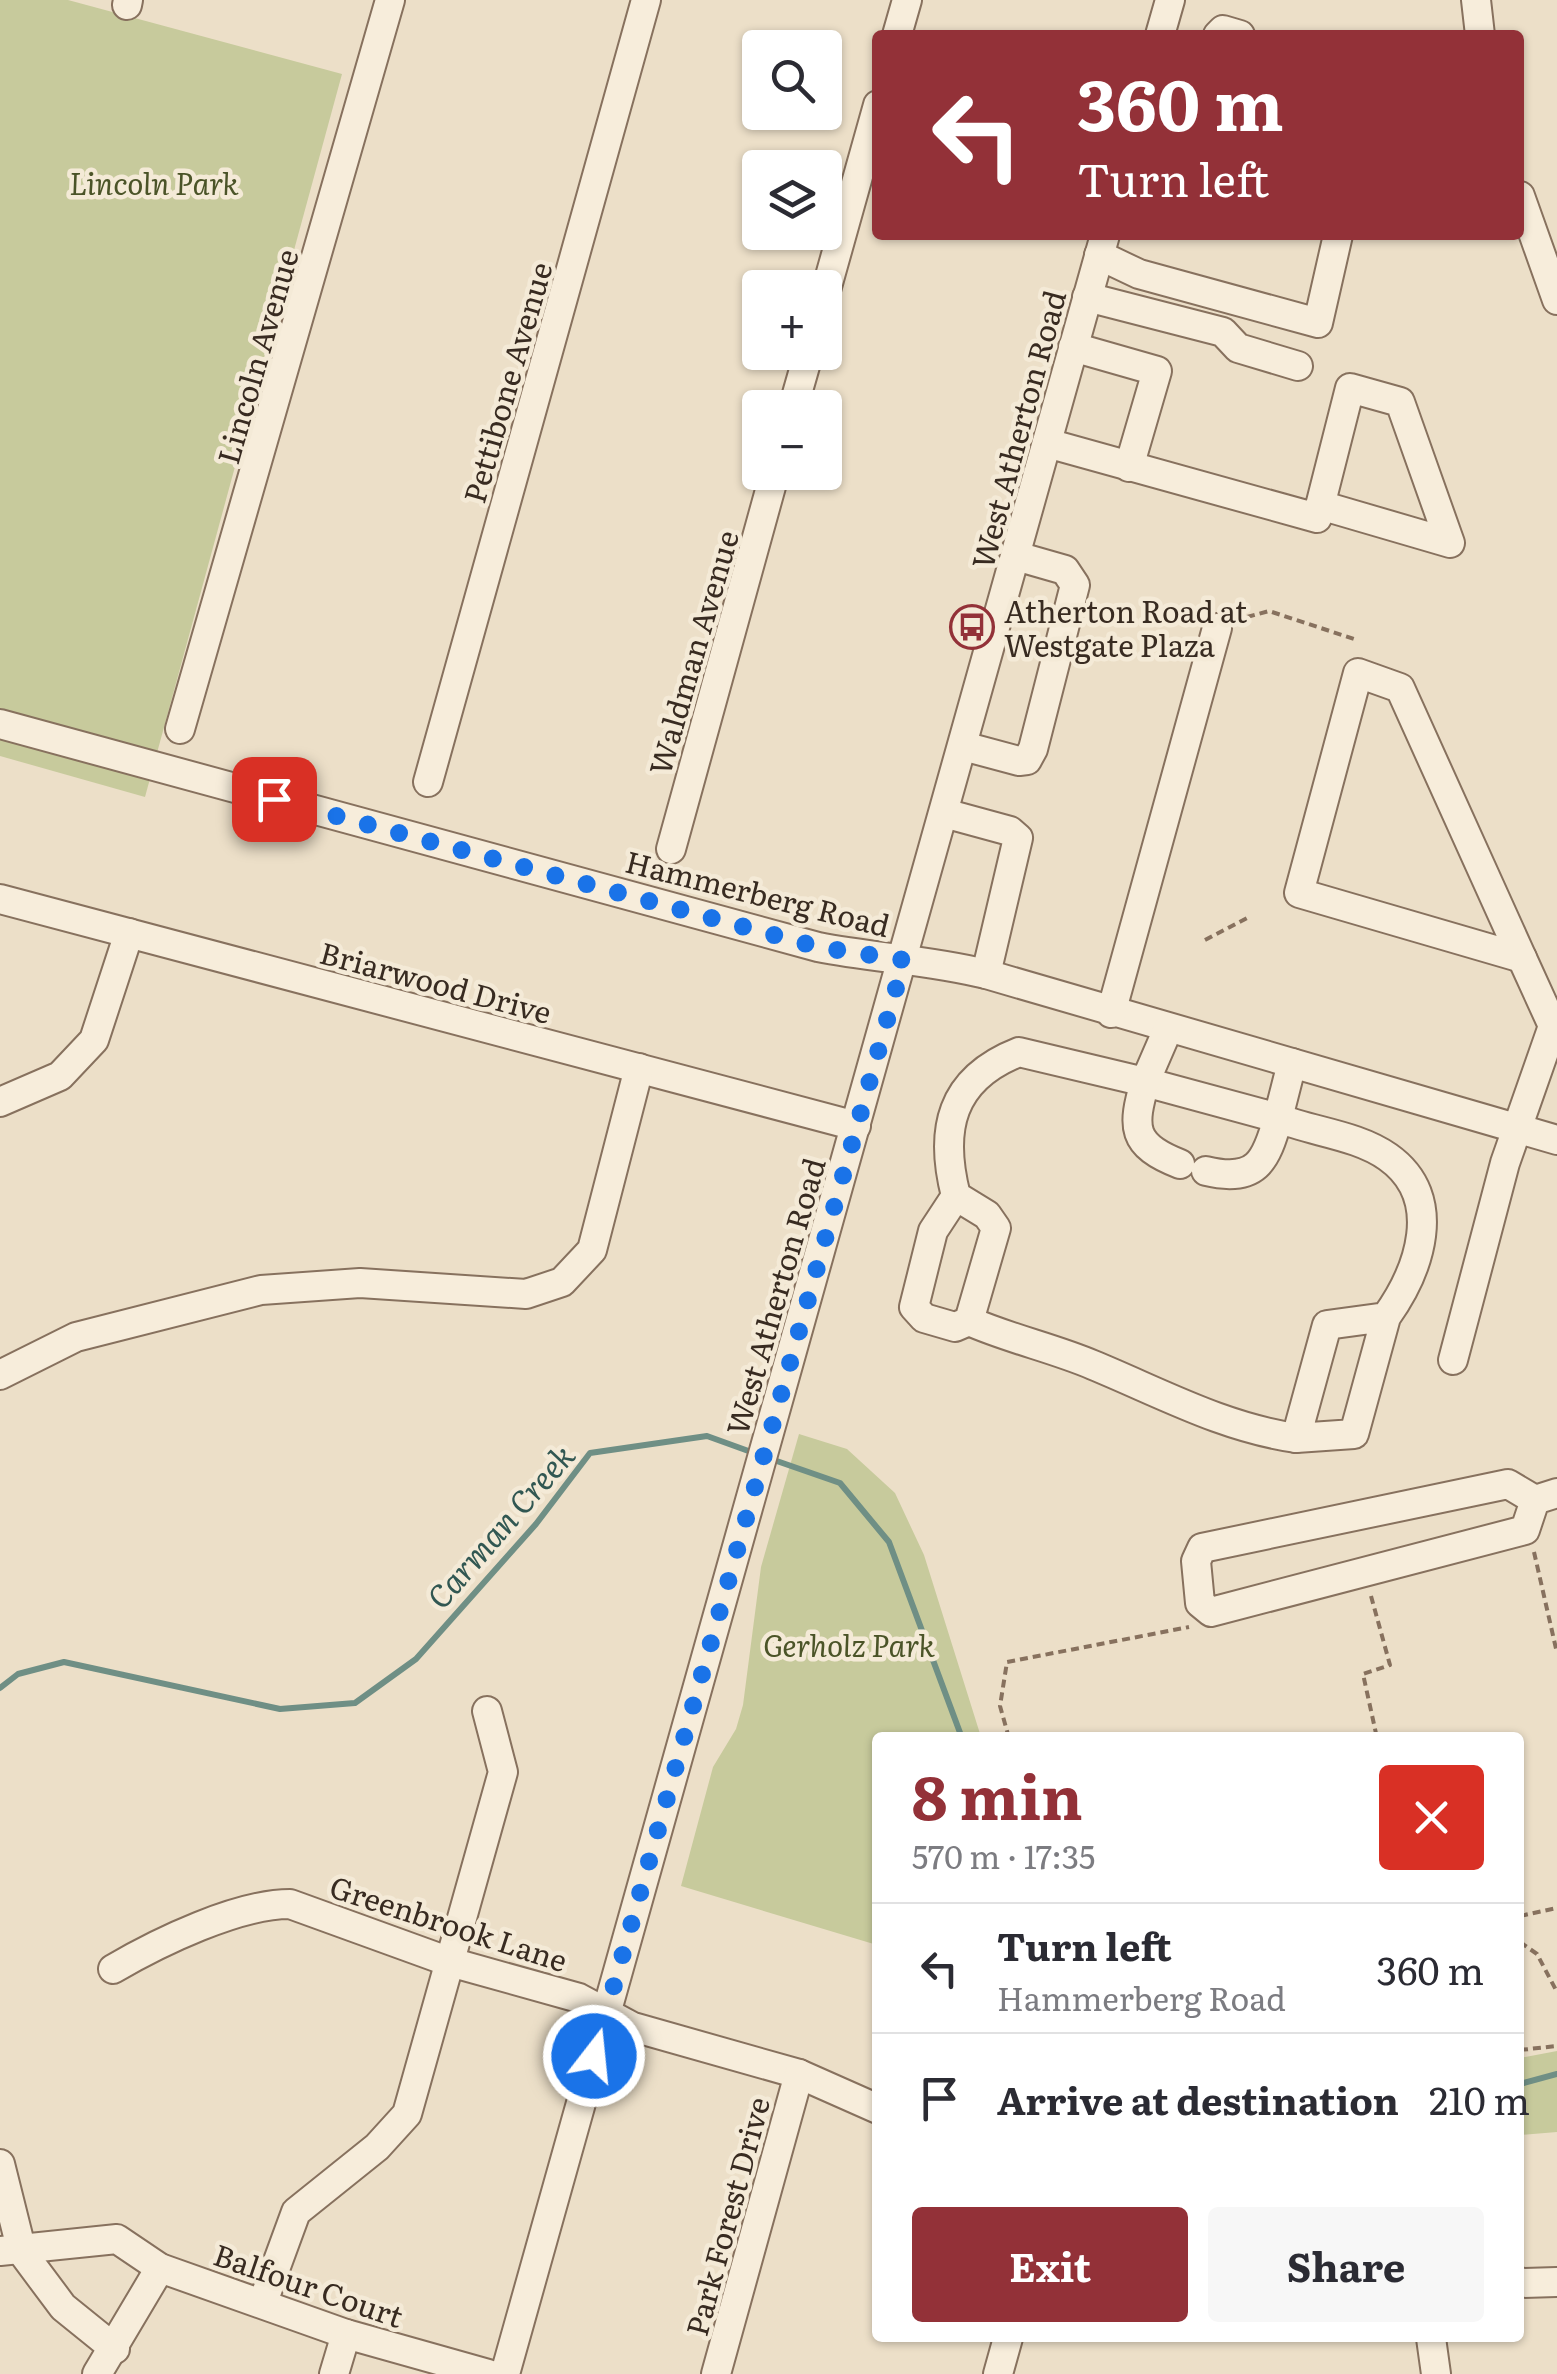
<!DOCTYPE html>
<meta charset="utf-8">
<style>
body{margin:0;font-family:Literata,serif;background:#f7f7f7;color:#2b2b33;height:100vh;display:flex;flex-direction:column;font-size:38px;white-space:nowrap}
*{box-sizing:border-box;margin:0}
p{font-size:32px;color:#7c7c81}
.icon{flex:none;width:55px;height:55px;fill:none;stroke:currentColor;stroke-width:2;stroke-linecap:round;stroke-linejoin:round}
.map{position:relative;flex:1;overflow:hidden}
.drawer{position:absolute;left:872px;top:1732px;width:652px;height:610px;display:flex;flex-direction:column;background:#fff;border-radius:10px;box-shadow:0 2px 8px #0004}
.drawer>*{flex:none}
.hud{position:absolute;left:872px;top:30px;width:652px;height:210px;border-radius:10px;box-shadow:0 2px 8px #0004;background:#933138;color:#fff;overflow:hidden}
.fabs{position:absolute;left:742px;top:30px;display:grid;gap:20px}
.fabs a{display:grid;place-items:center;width:100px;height:100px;border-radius:10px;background:#fff;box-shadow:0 2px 8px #0004;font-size:50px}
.pin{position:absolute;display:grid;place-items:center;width:85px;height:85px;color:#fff;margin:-42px;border-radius:20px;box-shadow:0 5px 15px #0006}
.me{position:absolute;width:110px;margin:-55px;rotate:16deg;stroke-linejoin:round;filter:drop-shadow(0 0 8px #0008)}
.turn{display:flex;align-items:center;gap:35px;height:210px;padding:0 40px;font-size:45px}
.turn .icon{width:130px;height:130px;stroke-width:2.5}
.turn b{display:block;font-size:70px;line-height:85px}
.round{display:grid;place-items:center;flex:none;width:105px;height:105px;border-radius:10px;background:#f7f7f7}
.headline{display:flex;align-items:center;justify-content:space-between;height:170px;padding:0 40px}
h1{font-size:60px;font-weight:700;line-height:75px;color:#933138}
.button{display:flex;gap:20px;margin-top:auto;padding:20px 40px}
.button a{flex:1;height:115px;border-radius:10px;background:#933138;color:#fff;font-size:40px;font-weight:700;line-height:115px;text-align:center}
.button a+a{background:#f7f7f7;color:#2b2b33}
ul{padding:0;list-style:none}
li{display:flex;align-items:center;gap:30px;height:130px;padding:0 40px;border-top:2px solid #e1e1e2}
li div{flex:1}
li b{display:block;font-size:38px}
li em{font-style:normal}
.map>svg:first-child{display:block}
</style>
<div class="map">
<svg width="1557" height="2374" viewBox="0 0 1557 2374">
<rect width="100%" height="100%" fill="#ecdfc8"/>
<g fill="#c7ca9c">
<polygon points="0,0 68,0 342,74 145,797 0,756"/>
<polygon points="799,1434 847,1449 895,1493 924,1555 981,1737 878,1738 877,1945 681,1886 713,1767 736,1729 743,1705 761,1567"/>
<polygon points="1557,2051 1557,2132 1520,2135 1520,2058"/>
</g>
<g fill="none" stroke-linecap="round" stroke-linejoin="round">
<g stroke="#6f8f85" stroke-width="6">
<polyline points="771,1459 840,1483 889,1542 962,1738"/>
<polyline points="0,1688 18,1674 64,1662 280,1709 355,1703 416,1659 536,1524 590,1453 707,1436 754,1453"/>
<polyline points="1520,2084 1557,2074"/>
</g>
<g stroke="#87715e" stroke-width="32">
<g id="minor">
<polyline points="1476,0 1480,35"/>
<polyline points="127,5 128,0"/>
<polyline points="897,35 907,0"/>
<polyline points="1160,35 1170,0"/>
<polyline points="1218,35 1223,30 1240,35"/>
<polyline points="1520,196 1557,300"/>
<polyline points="1099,255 1139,274 1318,323 1338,235"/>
<polyline points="825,294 878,105"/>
<polyline points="1087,297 1223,332 1238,348 1298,366"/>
<polyline points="1073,347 1157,371 1129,467"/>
<polyline points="793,408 809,352"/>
<polyline points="1047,443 1317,518 1350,388 1400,402 1450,543 1320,505"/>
<polygon points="1358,673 1400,688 1522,958 1299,893"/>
<path d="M 0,724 L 818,947 C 874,958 931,960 986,974 L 1557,1140"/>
<polyline points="180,729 390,0"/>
<polyline points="963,746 1019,761 1027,760 1033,749 1075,585 1065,570 1016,556"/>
<polyline points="428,782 646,0"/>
<polyline points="944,813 1010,831 1018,838 986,974"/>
<polyline points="671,849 775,472"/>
<polyline points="0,899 856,1126"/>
<polyline points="1111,1013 1217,628"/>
<polyline points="0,1102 60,1076 94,1040 129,933"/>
<path d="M 1180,1164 C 1131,1145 1132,1127 1145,1082 L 1278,1118 L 1292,1063"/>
<path d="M 1206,1171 C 1256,1183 1266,1162 1278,1118 C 1313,1132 1357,1135 1388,1157 C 1446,1198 1419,1271 1386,1317 L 1327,1325 L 1296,1438 L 1354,1434 L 1386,1317"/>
<path d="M 956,1196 L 933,1231 L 914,1307 L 924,1318 L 955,1327 L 969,1321 L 996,1228 L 987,1215 L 956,1196 C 939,1130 950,1079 1019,1052 L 1145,1082 L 1168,1029"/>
<path d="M 969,1321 C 1010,1339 1053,1348 1093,1365 C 1161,1393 1222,1427 1296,1438"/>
<polyline points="1453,1360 1505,1163 1553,1026 1522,958"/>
<polyline points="0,1375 76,1337 261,1290 360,1283 526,1294 562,1282 592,1250 639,1068"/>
<polyline points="1535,1500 1525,1530 1211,1612 1200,1603 1196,1561 1202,1548 1508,1484 1535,1500 1557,1493"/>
<path d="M 113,1969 C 159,1942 238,1904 290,1904 L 450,1962 L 579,1998 L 633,2027 L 799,2074 L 878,2109"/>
<polyline points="0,2164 22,2252 63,2307 115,2349"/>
<polyline points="0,2251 117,2239 160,2268 346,2334 488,2374"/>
<polyline points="1520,2283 1557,2282"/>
<polyline points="263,2302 296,2212 377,2147 407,2114 503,1772 487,1711"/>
<polyline points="1431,2338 1436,2374"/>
<polyline points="97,2374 160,2268"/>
<polyline points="334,2374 346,2334"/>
<polyline points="505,2374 1105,235"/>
<polyline points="716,2374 799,2074"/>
<polyline points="998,2374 1008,2338"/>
</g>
</g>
<g stroke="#87715e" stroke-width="4" stroke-dasharray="8 5" stroke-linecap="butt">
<polyline points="1247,617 1269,611 1354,639"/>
<polyline points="1205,940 1251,916"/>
<polyline points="1534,1552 1557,1653"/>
<polyline points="1371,1596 1390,1665 1363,1674 1377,1738"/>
<polyline points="1009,1738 1000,1706 1007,1662 1189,1627"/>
<polyline points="1520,1916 1557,1908"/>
<polyline points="1520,1942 1537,1954 1557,1992"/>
<polyline points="1520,2050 1557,2046"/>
</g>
<use href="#minor" stroke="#f7eddb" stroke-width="28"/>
</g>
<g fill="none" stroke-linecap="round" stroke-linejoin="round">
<polyline stroke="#1a73e8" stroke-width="18" stroke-dasharray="0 32.4" points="274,799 818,947 904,960 594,2056"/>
</g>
<defs>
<g id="bus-ring" transform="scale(2.25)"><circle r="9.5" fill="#f4ead7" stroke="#933138" stroke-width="1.5"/><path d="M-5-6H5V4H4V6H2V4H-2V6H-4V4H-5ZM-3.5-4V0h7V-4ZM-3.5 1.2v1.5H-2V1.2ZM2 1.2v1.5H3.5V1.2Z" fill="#933138"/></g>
</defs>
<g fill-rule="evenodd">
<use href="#bus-ring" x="972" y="627"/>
</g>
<g text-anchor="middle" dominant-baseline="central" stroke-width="9" stroke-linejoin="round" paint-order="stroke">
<g font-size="30" font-style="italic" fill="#4b5428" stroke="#f4ead7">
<text x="154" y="182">Lincoln Park</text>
<text x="849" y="1644">Gerholz Park</text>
</g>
<g font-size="30" fill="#382b21" stroke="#f4ead7">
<text transform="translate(256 356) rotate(-74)">Lincoln Avenue</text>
<text transform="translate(506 382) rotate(-74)">Pettibone Avenue</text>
<text transform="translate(1017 429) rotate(-75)">West Atherton Road</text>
<text transform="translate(692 652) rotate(-74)">Waldman Avenue</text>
<text transform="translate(758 892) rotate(14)">Hammerberg Road</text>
<text transform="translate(436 981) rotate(15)">Briarwood Drive</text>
<text transform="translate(774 1296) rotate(-74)">West Atherton Road</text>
<text transform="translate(449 1922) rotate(18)">Greenbrook Lane</text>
<text transform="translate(726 2216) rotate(-75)">Park Forest Drive</text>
<text transform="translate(309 2284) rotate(19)">Balfour Court</text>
</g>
<g font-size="30" fill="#382b21" stroke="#f4ead7" text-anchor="start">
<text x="1004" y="610">Atherton Road at<tspan x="1004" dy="34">Westgate Plaza</tspan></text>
</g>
<g font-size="32" font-style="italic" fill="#315752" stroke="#f4ead7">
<text transform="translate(499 1525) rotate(-49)">Carman Creek</text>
</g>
</g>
</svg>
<div class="fabs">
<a><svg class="icon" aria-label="search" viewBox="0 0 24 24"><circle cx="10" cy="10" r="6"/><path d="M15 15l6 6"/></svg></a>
<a><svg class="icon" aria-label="layers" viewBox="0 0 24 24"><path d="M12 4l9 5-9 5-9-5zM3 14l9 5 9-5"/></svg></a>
<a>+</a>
<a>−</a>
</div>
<div class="pin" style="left:274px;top:799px;background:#d93025"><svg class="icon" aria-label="arrive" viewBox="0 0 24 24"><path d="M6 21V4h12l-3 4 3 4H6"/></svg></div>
<svg class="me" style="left:594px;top:2056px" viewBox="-20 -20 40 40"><circle r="17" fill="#1a73e8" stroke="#fff" stroke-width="3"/><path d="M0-11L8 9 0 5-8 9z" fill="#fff"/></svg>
<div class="hud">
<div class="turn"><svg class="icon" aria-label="left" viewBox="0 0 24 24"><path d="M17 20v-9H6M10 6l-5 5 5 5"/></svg><div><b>360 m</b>Turn left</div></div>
</div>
<section class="drawer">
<div class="headline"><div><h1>8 min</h1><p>570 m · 17:35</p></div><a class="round" style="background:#d93025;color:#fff"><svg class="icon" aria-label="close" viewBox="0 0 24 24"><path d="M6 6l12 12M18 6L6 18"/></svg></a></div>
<ul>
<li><svg class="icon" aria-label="left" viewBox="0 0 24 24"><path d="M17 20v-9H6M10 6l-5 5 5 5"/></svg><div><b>Turn left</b><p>Hammerberg Road</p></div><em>360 m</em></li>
<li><svg class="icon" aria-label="arrive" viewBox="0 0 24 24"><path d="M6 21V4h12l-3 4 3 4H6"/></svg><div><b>Arrive at destination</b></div><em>210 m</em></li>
</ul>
<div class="button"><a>Exit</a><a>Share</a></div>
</section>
</div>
